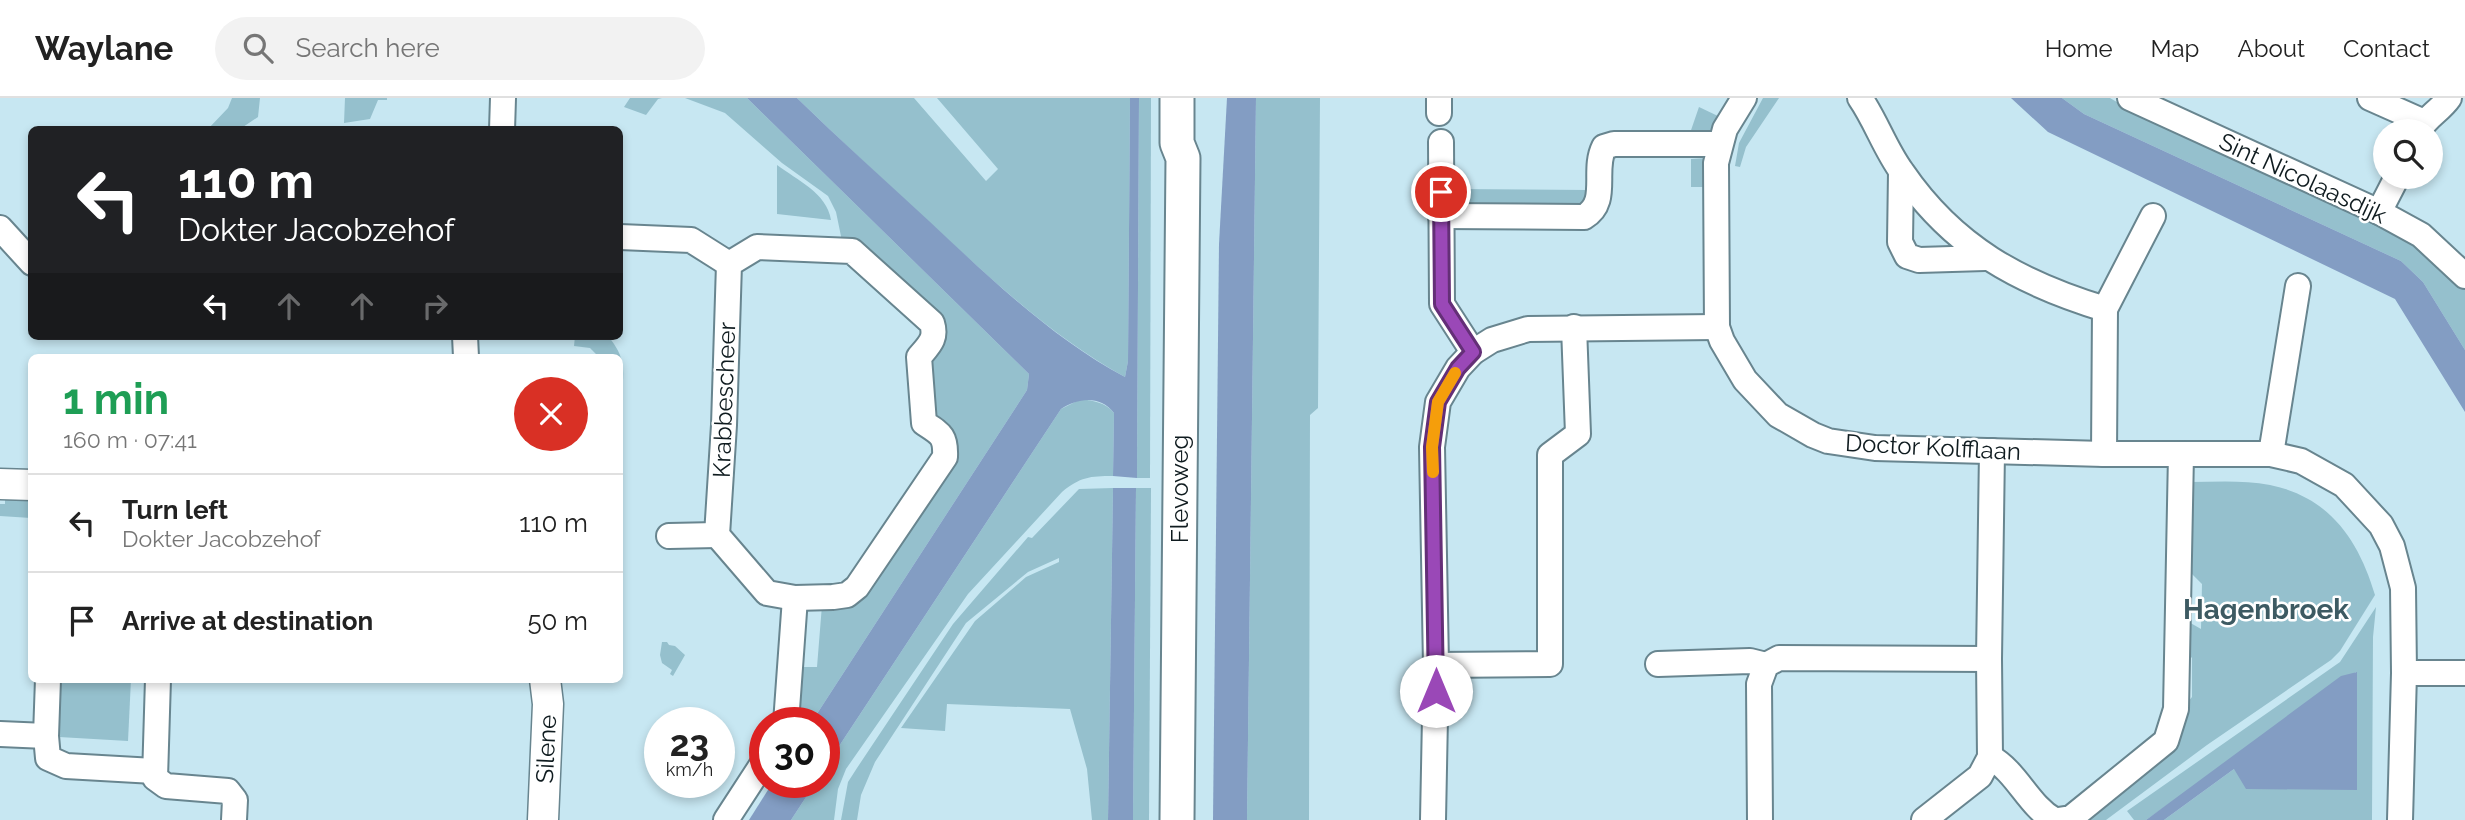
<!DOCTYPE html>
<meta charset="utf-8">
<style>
body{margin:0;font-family:Raleway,sans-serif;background:#f2f2f2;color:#222;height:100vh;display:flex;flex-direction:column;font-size:26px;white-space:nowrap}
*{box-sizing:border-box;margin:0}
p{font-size:23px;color:#767676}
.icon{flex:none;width:38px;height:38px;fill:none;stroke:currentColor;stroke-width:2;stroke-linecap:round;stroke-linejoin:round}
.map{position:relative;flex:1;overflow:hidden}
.panel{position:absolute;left:28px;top:256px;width:595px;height:329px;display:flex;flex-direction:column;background:#fff;border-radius:10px;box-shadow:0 4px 10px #0003}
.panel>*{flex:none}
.guide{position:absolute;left:28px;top:28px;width:595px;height:214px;border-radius:10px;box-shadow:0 4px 10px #0003;background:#202124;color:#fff;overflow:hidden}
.controls{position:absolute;left:2373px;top:21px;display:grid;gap:14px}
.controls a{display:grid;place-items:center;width:70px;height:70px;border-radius:50%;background:#fff;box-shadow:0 4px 10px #0003;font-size:35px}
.speed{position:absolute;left:644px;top:609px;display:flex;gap:14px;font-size:35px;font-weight:700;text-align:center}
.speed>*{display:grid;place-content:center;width:91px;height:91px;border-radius:50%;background:#fff;box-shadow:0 4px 10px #0003;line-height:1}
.speed small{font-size:18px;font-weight:400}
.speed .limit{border:10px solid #d22;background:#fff;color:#111}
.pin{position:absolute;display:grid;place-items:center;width:60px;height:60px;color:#fff;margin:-30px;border:4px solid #fff;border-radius:50%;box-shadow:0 2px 7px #0007}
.me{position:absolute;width:77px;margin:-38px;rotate:0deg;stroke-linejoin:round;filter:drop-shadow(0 0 5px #0008)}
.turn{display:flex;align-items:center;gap:24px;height:147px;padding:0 35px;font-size:32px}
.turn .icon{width:91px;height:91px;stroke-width:2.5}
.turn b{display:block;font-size:49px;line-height:60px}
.lanes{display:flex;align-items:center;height:66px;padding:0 35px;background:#0003;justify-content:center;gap:35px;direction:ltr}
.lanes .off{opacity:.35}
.round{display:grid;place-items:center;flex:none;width:74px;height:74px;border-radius:37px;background:#f2f2f2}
.headline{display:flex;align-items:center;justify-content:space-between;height:119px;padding:0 35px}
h1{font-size:42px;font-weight:700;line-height:52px;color:#1e9e55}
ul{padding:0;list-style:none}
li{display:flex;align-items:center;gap:21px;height:98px;padding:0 35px;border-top:2px solid #e0e0e0}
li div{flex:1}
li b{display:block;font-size:26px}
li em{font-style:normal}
header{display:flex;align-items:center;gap:42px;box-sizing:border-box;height:98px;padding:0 35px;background:#fff;border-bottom:2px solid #e0e0e0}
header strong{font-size:33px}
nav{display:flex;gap:38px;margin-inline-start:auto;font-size:24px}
.search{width:490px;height:63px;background:#f2f2f2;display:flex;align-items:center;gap:18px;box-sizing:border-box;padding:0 24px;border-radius:38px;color:#767676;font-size:26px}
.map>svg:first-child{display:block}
</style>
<header>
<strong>Waylane</strong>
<div class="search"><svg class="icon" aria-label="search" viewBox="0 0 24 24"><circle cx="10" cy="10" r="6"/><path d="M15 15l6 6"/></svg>Search here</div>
<nav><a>Home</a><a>Map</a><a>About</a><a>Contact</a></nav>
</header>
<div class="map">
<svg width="2465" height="722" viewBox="0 0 2465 722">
<rect width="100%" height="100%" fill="#c7e7f2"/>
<g fill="#95c0cd">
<polygon points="232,0 260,0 258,19 240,31 208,31 228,10"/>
<polygon points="345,0 387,0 387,2 378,2 370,21 344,25"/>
<polygon points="630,0 662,0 658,1 646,17 624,9"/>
<polygon points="685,0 747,0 1029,276 1027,292 811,625 795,625 797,569 817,569 822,507 849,506 949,363 933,319 928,261 941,247 842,143 836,114 828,98 782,65 725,15"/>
<path d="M 797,0 L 914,0 L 986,83 L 998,71 L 937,0 L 1130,0 L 1128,263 L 1125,279 C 1052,239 990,180 929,124 C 885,83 840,42 797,0 Z"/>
<polygon points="1139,0 1151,0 1150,380 1137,380"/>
<polygon points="1256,0 1320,0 1318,310 1310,317 1309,722 1247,722"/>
<polygon points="1763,0 1779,0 1746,49 1740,69 1735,68 1739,45"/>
<polygon points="2062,0 2110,0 2127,10 2412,142 2465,186 2465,252 2423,184 2401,163 2084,16"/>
<polygon points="1699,9 1720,19 1709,34 1689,38"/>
<polygon points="1707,60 1708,89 1691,89 1691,61"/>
<path d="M 777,67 C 797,82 827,95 831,122 L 777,116 Z"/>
<polygon points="1454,91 1587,92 1587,108 1453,107"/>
<path d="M 575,238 L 608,238 C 626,260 624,271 622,297 L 620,297 L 620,259 L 599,259 L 590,250 L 574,248 Z"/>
<path d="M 1081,301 C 1094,303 1105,304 1114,315 L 1113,378 C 1090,378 1080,379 1062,394 L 968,496 L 846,671 L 838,691 L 834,722 L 791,722 L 816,684 L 824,684 L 824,671 L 1061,311 Z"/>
<path d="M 2190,384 C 2216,384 2244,382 2270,387 C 2330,399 2359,443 2375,497 L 2340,553 L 2331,562 L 2207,647 L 2106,722 L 2082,722 L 2096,711 L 2099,714 L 2115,702 L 2113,698 L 2192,599 L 2192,560 L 2187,555 L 2187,523 L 2201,531 L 2202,486 L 2192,476 L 2193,425 L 2189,421 Z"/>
<polygon points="1113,390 1108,722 1092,722 1087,671 1070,611 947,606 945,633 901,630 975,523 1026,479 1059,464 1059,460 1028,474 966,525 875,664 861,697 857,722 841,722 848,684 857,670 953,526 1028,439 1032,440 1079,391"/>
<polygon points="1136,390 1151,390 1149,722 1133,722"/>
<polygon points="5,397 31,399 31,420 0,418 0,406 5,406"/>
<polygon points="2376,509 2373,539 2372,722 2164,722 2234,671 2357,692 2356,574 2146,722 2134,722 2127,713 2340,564"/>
<polygon points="662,544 667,544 669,547 675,548 685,557 673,578 670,576 672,572 662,565 660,557"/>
<polygon points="61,581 131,581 128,643 59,639"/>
</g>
<g fill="#839dc3">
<path d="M 747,0 L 797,0 C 840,42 885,82 929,123 C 989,179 1052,240 1125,279 L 1128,263 L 1130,0 L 1139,0 L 1137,380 L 1113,378 L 1114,315 C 1100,297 1078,300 1061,311 L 824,671 L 824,625 L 811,625 L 1027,292 L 1029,276 Z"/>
<polygon points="1227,0 1256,0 1247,722 1213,722 1219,146"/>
<polygon points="2011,0 2062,0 2084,16 2401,163 2423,184 2465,252 2465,314 2395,201 2048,34"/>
<polygon points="1113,390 1136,390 1133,722 1108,722"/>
<polygon points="2357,574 2357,692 2246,691 2234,671 2164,722 2146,722 2341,578"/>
<polygon points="773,684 816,684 791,722 749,722"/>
</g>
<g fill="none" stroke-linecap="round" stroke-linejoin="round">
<g stroke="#68858f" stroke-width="28">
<g id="minor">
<polyline points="1744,0 1725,31 1716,65 1717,229 1722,243 1745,282 1778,317 1813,337 1828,343 1875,350 2104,356 2271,356 2301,363 2344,387 2381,427 2392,448 2403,490 2404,575 2400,722"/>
<path d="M 1860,0 C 1876,23 1885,51 1902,74 C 1954,150 2020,185 2105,211"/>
<polyline points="2130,0 2379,114 2421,137 2465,178"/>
<polyline points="2370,0 2424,24"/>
<polyline points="1439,15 1439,0"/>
<polyline points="502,32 503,0"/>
<path d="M 2419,33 C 2426,19 2440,13 2449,0"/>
<polyline points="1441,44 1442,206 1473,254"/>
<polyline points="1901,74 1900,144 1907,158 1919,162 1985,160"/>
<polyline points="2379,114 2397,79"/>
<path d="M 1441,118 L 1584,119 C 1610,104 1592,73 1604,49 L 1614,46 L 1719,46"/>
<polyline points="0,130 32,165"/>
<polyline points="620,139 691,142 729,166"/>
<path d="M 757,149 L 852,153 L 932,225 C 937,241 929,247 919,259 L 924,325 C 941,336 946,338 945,359 L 857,489 L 847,497 L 833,499 L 795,500 L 767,495 L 717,437 L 724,327 L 729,166 Z"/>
<polyline points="465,238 466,259"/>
<polyline points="2104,356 2105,211 2153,118"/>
<polyline points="2271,356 2298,188"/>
<polyline points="669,438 717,437"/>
<polyline points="1658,566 1750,563 1766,567"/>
<polyline points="1436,567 1550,566 1550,357 1578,336 1574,229"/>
<polyline points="2404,575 2465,575"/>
<polyline points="48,581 46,638 48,660 66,668 154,673"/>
<polyline points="158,581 155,680 166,688 228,693 235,702 234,722"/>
<polyline points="786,625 795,500"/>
<polyline points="0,636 46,638"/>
<path d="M 1990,659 C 2017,674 2028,707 2054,722"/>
<polyline points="726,722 765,662"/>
<polyline points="1433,722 1436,567 1432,349 1438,304 1458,270 1473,254 1492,242 1528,231 1717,229"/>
<polyline points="1760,722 1759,586 1766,567 1779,560 1989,561"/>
<polyline points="1924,722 1980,678 1990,659 1989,561 1992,353"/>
<polyline points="2058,722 2071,720 2166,643 2176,611 2181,356"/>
</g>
</g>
<g stroke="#68858f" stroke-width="33">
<g id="tertiary">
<polyline points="0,386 32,387"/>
<polyline points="543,722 548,606 545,581"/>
</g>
</g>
<g stroke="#68858f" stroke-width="37">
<polyline id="secondary" points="1177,722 1183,60 1177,45 1177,0"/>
</g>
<use href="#minor" stroke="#fff" stroke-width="24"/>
<use href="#tertiary" stroke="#fff" stroke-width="30"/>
<use href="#secondary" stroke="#fff" stroke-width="33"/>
</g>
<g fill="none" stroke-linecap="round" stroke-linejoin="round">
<g stroke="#642f77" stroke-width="18">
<polyline id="route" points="1436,593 1432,349 1438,304 1458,270 1473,254 1442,206 1441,94"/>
</g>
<use href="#route" stroke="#9a48b7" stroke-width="12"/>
<polyline stroke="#f59e0b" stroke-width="12" points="1433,374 1432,349 1438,304 1455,275"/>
</g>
<g text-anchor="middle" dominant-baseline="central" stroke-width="5" stroke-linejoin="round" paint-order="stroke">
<g font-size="24" fill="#0f1b1f" stroke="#fff">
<text transform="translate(2303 80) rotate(25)">Sint Nicolaasdijk</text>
<text transform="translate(724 302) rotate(-88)">Krabbescheer</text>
<text transform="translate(1933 349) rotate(3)">Doctor Kolfflaan</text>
<text transform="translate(1179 391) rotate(-90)">Flevoweg</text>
<text transform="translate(546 651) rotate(-87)">Silene</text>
</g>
<g font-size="28" font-weight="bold" fill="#3d5a62" stroke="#fff">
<text x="2266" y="511">Hagenbroek</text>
</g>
</g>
</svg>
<div class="controls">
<a><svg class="icon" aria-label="search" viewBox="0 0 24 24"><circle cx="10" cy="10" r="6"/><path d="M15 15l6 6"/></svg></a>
</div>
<div class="speed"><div>23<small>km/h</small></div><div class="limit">30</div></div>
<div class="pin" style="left:1441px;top:94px;background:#d93025"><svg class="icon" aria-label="arrive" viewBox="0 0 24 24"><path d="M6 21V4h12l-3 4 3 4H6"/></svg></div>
<svg class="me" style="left:1436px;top:593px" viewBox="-20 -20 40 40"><circle r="19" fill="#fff"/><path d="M0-13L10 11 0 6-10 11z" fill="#9a48b7"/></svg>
<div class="guide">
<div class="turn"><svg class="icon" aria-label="left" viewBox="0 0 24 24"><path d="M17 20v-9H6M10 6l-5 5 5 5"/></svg><div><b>110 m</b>Dokter Jacobzehof</div></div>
<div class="lanes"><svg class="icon" aria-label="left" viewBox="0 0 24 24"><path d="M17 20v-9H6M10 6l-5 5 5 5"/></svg><svg class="icon off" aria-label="ahead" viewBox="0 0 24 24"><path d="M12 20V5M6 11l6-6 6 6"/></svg><svg class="icon off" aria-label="ahead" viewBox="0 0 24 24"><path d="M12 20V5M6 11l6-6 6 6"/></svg><svg class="icon off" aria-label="right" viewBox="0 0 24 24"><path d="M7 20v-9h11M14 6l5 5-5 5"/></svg></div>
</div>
<section class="panel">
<div class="headline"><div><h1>1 min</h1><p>160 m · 07:41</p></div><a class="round" style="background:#d93025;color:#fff"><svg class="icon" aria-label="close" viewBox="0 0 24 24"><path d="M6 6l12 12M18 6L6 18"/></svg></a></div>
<ul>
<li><svg class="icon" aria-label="left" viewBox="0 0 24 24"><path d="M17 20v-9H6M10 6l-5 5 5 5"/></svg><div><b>Turn left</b><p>Dokter Jacobzehof</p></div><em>110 m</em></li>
<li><svg class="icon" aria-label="arrive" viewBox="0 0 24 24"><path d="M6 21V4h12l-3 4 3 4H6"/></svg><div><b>Arrive at destination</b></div><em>50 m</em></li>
</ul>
</section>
</div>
